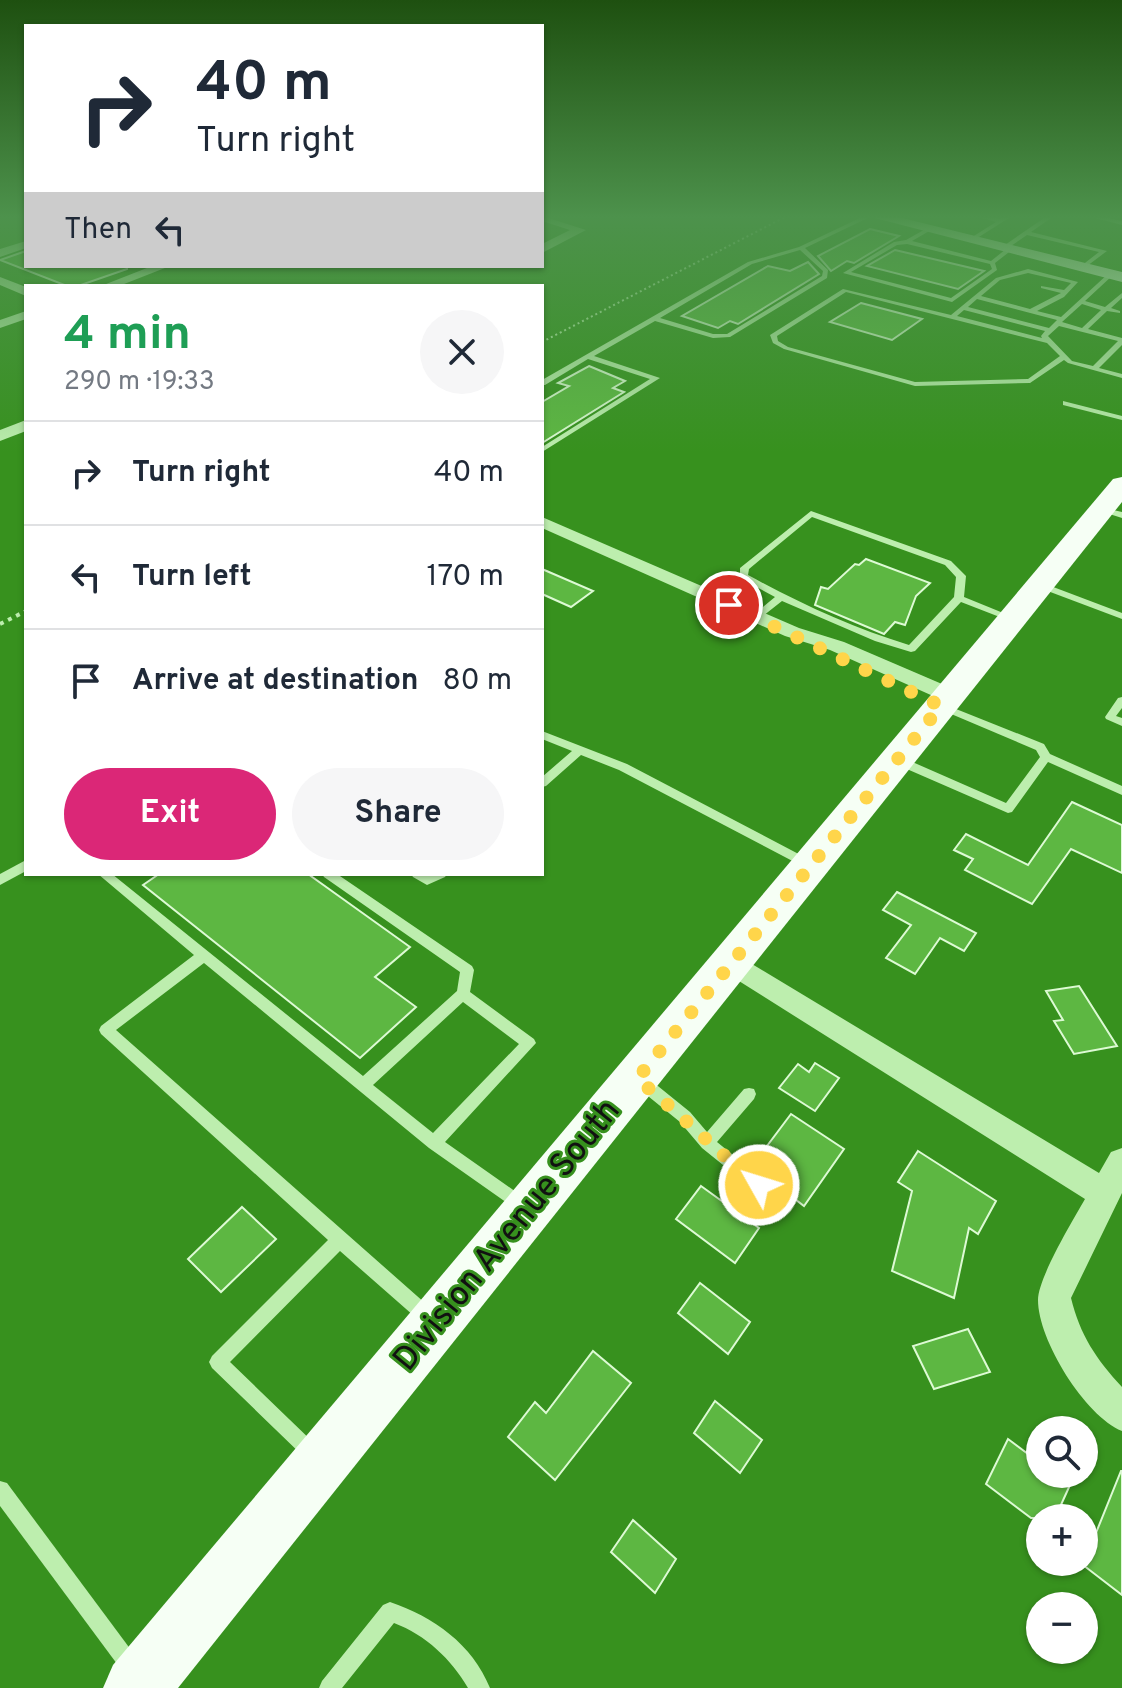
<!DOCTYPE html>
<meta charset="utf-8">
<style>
body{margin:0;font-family:Overpass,sans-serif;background:#f6f6f7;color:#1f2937;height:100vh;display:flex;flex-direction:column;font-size:30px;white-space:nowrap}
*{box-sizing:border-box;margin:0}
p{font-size:26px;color:#747a83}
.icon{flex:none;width:44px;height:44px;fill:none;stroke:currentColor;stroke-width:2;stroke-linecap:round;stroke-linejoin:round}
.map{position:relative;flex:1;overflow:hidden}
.panel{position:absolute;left:24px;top:284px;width:520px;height:592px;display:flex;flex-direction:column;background:#fff;border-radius:0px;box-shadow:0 2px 6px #0004}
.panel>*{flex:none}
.top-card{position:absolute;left:24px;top:24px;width:520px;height:244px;border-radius:0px;box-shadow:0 2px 6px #0004;background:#fff;color:#1f2937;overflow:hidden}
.tools{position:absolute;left:1026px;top:1416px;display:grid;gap:16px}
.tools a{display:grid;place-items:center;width:72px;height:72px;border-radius:50%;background:#fff;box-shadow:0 2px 6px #0004;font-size:40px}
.pin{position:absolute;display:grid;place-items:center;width:68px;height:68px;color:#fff;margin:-34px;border:4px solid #fff;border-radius:50%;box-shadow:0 2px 8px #0007}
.me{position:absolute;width:88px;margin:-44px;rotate:309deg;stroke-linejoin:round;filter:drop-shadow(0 0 6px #0008)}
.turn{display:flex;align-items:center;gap:28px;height:168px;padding:0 40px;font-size:36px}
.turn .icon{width:104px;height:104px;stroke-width:2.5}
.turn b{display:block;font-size:56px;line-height:68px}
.then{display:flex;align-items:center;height:76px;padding:0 40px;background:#0003;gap:16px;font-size:30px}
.round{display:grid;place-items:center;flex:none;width:84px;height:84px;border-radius:42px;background:#f6f6f7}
.overview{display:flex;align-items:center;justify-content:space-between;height:136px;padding:0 40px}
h1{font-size:48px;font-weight:700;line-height:60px;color:#1e9e55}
.primary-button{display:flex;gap:16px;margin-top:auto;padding:16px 40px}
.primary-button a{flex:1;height:92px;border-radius:48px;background:#db2777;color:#fff;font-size:32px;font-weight:700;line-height:92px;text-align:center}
.primary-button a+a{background:#f6f6f7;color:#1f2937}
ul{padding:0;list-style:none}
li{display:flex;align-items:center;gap:24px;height:104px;padding:0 40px;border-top:2px solid #e0e1e3}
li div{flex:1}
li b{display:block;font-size:30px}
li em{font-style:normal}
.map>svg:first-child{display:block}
</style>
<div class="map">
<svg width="1122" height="1688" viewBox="0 0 1122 1688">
<rect width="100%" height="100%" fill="#37911e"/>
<g fill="#5db742" stroke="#ddfad4" stroke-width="2">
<polygon points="870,229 899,236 854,263 847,261 831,271 818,256"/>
<polygon points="895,250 984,271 958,289 867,266"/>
<polygon points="26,251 26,266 127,266 127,269 78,286 67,286 0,260"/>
<polygon points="808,262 819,274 738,324 730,321 718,328 682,316 768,266 790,271"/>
<polygon points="861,303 922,319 892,340 830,322"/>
<polygon points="589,366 625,381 613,388 624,392 542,443 542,402 569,386 558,383"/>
<polygon points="866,559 930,583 916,596 905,625 895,622 884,634 815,605 821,587 828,589 855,564 859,565"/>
<polygon points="542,569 593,591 571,607 542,594"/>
<polygon points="1072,802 1122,825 1122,873 1071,849 1032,904 965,870 973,859 954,850 966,834 1028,865"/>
<polygon points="159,874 308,874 410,947 375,977 416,1007 360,1058 143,885"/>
<polygon points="897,892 976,933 964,951 940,938 915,974 886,958 911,925 883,910"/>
<polygon points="1079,986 1117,1046 1074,1054 1054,1021 1063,1020 1046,991"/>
<polygon points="815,1063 839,1078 815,1111 779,1088 798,1064 809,1072"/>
<polygon points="791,1114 844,1149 804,1206 752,1166"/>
<polygon points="918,1151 996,1201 978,1234 969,1228 954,1298 892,1271 912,1191 898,1182"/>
<polygon points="701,1186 759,1228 735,1263 676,1219"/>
<polygon points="242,1207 276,1239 221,1292 188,1259"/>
<polygon points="700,1283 750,1322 728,1354 678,1313"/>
<polygon points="968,1329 990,1372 934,1389 913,1346"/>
<polygon points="593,1351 631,1383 555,1480 508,1437 535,1402 546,1413"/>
<polygon points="715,1401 762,1440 740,1473 694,1433"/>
<polygon points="1008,1439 1040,1463 1040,1474 1055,1474 1070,1485 1055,1518 1031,1518 986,1484"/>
<polygon points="1121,1471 1122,1471 1122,1595 1083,1565"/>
<polygon points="633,1520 676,1559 655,1593 611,1552"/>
</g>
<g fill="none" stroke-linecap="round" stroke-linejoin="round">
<polyline stroke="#bdeeae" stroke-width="2" stroke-dasharray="2 3" stroke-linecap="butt" points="542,342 787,216"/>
<polyline stroke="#bdeeae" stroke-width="4" stroke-dasharray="4 5" stroke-linecap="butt" points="0,624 26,611"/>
<g fill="#bdeeae" fill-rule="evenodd">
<path d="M 864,216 L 872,216 L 805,248 L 828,270 L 827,278 L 730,337 L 713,338 L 655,321 L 594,356 L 660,378 L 542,452 L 542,447 L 650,379 L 588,359 L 545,385 L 542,385 L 542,380 L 748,262 L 799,247 ZM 800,250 L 823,271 L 822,276 L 727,334 L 713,334 L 660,318 L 752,264 Z"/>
<polygon points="976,216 1000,219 1005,216 1012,216 971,242 969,239 996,222"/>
<path d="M 1047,216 L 1054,216 L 1031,232 L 1107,251 L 1083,269 L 1081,266 L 1099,252 L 1027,235 L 1008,248 L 1013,249 L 995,263 L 997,270 L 952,302 L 843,273 L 894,242 L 906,240 L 929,227 L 931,230 L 912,241 L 991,261 L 1006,249 L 1002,249 L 1002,247 ZM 907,244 L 990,264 L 992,269 L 951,298 L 851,272 L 897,245 Z"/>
<polygon points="1087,216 1098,216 1122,221 1122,225"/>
<path d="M 1028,269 L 1078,282 L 1064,297 L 1037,311 L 1061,317 L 1109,273 L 1113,273 L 1113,275 L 1085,301 L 1105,307 L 1122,293 L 1122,298 L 1111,308 L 1120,311 L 1120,313 L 1107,311 L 1088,329 L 1122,338 L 1122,345 L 1099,368 L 1122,374 L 1122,378 L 1068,363 L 1064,360 L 1030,383 L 915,386 L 784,349 L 773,343 L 770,335 L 843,289 L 951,315 L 996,278 ZM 1028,273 L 1071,283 L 1064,290 L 1041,286 L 1041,288 L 1061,293 L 1030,309 L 981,296 L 1000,280 ZM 846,292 L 1047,343 L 1060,356 L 1028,379 L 915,382 L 788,347 L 778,341 L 777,336 ZM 977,299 L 1057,320 L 1049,328 L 968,307 ZM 1082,304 L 1101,310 L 1082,328 L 1062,322 ZM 964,310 L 1045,331 L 1041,336 L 1042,338 L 957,316 ZM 1059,326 L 1118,341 L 1093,366 L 1072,361 L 1048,336 Z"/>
<polygon points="1063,401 1122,416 1122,420 1063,405"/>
<polygon points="1100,507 1122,512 1122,518 1100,511"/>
<path d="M 811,511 L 951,561 L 966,576 L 964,597 L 1018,619 L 1016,621 L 1010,621 L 961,602 L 915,651 L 911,652 L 875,641 L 782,601 L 759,619 L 753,619 L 753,615 L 775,597 L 740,578 L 740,568 ZM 812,517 L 945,565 L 956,577 L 954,597 L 909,645 C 853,628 799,603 748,575 L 749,569 Z"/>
<polygon points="1040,582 1122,613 1122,619 1037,587 1037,583"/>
<polygon points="1122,697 1122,708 1116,716 1122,718 1122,726 1106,719 1105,717 1118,698"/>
<polygon points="941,703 1044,744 1050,754 1122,786 1122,795 1048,762 1012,812 1008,813 893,763 891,760 893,757 901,757 1006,803 1040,757 1036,750 937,708 936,706"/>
<polygon points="542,731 627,764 810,860 812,863 810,866 802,866 619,770 581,755 546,786 542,787 542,777 572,751 542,739"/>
<polygon points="26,860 26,871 0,885 0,874"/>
<path d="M 98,874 L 112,874 L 363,1076 L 457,991 L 460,972 L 324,877 L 322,874 L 337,874 L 472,966 L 474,970 L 470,992 L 534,1039 L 536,1043 L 445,1142 L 526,1199 L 528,1204 L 526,1209 L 520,1212 L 429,1148 L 204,963 L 116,1030 L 434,1311 L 436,1317 L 434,1323 L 428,1325 L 422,1323 L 340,1251 L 230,1362 L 317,1446 L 320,1452 L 317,1458 L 311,1461 L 305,1458 L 212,1368 L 209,1362 L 212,1356 L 328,1240 L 101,1034 L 99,1030 L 101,1026 L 194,955 ZM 463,1002 L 519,1044 L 433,1133 L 373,1085 Z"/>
<polygon points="411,874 447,874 445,877 427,885 413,877"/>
<polygon points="643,1077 648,1078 690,1112 707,1132 744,1089 749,1088 754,1089 756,1094 754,1099 717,1142 764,1180 767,1185 764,1190 759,1192 754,1190 702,1148 680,1122 638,1088 636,1083 638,1078"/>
<polygon points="0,1481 7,1483 137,1658 140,1665 137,1672 130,1675 123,1672 0,1506"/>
<path d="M 390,1602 C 434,1617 472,1644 490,1688 L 468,1688 C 451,1659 426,1635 394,1623 L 342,1688 L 319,1688 L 322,1681 L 383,1605 Z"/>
</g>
<g fill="#bdeeae" fill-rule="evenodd">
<polygon points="542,216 586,230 542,253 542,244 570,230 542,221"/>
<polygon points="26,241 26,248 0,257 0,249"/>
<polygon points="152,266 170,266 119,286 101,286"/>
<polygon points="0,277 26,287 26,296 0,285"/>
<polygon points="26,311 26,319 0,328 0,320"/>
<polygon points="26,420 26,431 0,441 0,430"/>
<polygon points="542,517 799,628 844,642 956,690 959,695 949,702 942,700 830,650 785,636 542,528"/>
<path d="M 732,952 L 1099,1173 L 1111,1152 L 1122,1148 L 1122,1193 L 1071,1298 C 1080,1335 1096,1359 1122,1387 L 1122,1431 C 1085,1416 1038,1340 1038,1300 C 1038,1278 1073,1220 1085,1199 L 723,971 L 719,963 L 723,955 Z"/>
</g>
<polygon fill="#e1fadb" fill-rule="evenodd" points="867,216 894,216 1122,272 1122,282"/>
<polygon fill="#f6fff5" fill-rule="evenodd" points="1122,477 1122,502 178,1688 103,1688 113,1665 1113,479"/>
</g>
<linearGradient id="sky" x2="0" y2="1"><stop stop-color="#1e5010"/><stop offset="0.48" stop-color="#4d924c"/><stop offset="1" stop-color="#4d924c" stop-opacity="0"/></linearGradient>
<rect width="1122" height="452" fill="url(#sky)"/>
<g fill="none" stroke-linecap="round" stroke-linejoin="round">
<path stroke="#ffd54a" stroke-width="14" stroke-dasharray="0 25.2" d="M 729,605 L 941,706 L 637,1079 C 680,1113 716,1151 759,1185"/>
</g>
<g text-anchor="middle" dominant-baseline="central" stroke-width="6" stroke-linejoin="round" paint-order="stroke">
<g font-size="34" fill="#111" stroke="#37911e">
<text transform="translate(508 1236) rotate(-51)">Division Avenue South</text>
</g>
</g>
</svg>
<div class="tools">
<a><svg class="icon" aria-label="search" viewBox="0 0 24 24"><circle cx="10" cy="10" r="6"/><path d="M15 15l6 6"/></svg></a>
<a>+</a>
<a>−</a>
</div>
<div class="pin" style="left:729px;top:605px;background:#d93025"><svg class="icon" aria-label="arrive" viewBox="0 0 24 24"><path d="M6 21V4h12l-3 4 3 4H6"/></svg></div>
<svg class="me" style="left:759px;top:1185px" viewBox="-20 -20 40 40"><circle r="17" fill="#ffd54a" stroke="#fff" stroke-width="3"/><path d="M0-11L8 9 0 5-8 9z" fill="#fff"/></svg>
<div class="top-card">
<div class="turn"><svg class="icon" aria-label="right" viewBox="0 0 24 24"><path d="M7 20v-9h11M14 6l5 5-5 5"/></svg><div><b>40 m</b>Turn right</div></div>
<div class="then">Then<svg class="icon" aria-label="left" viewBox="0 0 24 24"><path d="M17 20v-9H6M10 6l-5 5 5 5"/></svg></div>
</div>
<section class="panel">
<div class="overview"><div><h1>4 min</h1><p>290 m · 19:33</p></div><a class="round"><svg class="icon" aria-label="close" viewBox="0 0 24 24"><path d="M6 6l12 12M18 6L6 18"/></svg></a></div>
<ul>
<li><svg class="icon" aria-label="right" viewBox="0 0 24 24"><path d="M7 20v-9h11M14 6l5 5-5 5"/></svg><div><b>Turn right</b></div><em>40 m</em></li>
<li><svg class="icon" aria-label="left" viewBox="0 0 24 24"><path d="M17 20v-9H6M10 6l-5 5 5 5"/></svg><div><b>Turn left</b></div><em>170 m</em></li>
<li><svg class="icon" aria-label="arrive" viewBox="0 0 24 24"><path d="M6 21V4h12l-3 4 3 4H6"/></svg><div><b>Arrive at destination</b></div><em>80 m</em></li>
</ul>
<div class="primary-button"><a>Exit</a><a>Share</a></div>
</section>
</div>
